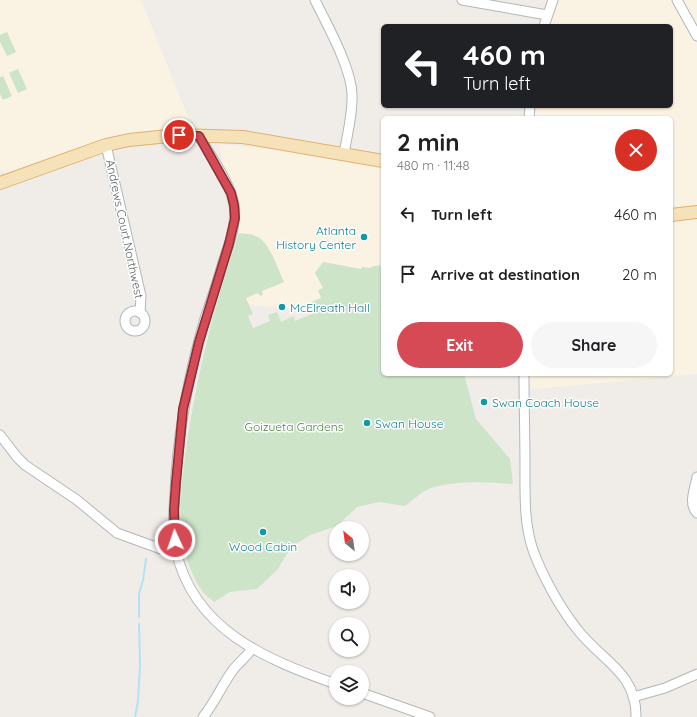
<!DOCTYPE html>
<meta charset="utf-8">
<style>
body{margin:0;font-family:Quicksand,sans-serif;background:#f6f6f6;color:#202124;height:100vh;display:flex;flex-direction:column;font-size:15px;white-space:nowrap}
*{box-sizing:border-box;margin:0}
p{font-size:13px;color:#757577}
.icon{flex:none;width:22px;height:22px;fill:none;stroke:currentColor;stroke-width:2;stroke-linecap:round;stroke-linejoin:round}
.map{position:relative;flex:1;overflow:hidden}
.drawer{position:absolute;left:381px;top:116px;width:292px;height:260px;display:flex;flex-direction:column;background:#fff;border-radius:6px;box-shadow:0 1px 3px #0004}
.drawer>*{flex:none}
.hud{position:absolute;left:381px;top:24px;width:292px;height:84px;border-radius:6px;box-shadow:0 1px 3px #0004;background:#202124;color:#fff;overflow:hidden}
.needle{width:26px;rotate:331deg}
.buttons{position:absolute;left:329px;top:521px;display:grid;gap:8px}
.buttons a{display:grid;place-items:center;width:40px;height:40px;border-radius:50%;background:#fff;box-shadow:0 1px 3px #0004;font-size:20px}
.pin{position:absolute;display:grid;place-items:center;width:34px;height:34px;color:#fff;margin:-17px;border:2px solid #fff;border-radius:50%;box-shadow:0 1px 4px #0007}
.me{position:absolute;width:44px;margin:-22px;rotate:357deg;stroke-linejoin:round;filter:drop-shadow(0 0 3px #0008)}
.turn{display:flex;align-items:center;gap:14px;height:84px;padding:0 16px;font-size:18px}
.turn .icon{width:52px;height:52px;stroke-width:2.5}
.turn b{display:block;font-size:28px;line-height:34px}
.round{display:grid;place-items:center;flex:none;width:42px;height:42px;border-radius:21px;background:#f6f6f6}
.head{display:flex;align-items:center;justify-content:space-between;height:68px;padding:0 16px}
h1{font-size:24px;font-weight:700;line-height:30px}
.button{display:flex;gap:8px;margin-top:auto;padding:8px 16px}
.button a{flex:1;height:46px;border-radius:24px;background:#d54a54;color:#fff;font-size:16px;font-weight:700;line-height:46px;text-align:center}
.button a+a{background:#f6f6f6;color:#202124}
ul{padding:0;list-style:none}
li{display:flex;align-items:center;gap:12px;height:60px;padding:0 16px}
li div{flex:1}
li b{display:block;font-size:15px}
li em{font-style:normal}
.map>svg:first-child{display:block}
</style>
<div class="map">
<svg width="697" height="717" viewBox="0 0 697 717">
<rect width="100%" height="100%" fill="#f0ede9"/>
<g fill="#faf2e3">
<polygon points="0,0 141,0 194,132 113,149 14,177 0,170"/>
<polygon points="548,0 697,0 697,374 524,390 523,374 671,374 671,118 528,118 528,106 671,106 671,26 539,26"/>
<polygon points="219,144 338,156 383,163 383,315 206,302 234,232 232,193 226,182"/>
</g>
<g fill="#cde4c9">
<polygon points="7,32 16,52 7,56 0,42 0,35"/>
<polygon points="18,69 27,89 18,93 9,73"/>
<polygon points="3,76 12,96 3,100 0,94 0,77"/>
<path d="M 239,233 C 246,234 252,234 258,237 C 270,244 278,269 284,282 L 262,291 L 263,295 L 260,296 L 258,293 L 246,298 L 253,314 L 248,316 L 253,328 L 270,321 L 268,315 L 277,312 L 281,322 L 293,316 L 295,321 L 316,312 L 311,302 L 321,298 L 318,290 L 323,288 L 315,273 L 323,262 L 361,269 L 362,267 L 370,268 L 374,266 L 382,265 L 383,374 L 464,374 L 476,419 L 510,459 L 513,484 C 487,482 457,480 431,488 C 422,491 413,500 405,506 L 379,502 L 357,507 L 337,526 L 310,535 L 291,547 L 278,569 L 257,589 L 230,592 L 214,602 C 210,599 206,595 203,592 C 195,582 187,562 184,550 C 177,520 181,487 185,457 C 195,380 214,306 239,233 Z"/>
</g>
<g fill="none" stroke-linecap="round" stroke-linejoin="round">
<g stroke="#b3e2f5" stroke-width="2">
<polyline points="139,617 139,594 143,580 146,559"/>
<polyline points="135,717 138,701 140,664 139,624"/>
</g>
<g stroke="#b3b6b9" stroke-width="11">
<g id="minor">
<path d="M 315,0 C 327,25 351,67 352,94 C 353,114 347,135 344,154"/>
<polyline points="462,0 547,15"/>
<polyline points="677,0 697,36"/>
<polyline points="544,26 553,0"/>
<polyline points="529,118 530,106"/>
<path d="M 199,136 C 210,155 231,184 234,205 C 237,225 229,244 223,262 C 218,280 212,298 206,315 C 190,369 180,420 176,475 C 175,500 171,526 176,550 C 193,630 267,660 336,684"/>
<polyline points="106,145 141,296 140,313"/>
<circle cx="135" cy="321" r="10"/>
<path d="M 524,374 C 524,405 525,437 525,468 C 525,495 524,524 533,550 C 542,575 560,608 577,629 C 600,660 637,672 636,717"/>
<polyline points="0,435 17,457 25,465 77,500 117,533 161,549 176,549"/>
<path d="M 697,477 C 695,488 688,504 697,513"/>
<polyline points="362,693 430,717"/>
<polyline points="633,697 665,688 697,674"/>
<path d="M 203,717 C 215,702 222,685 233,670 C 239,662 247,657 252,648"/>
</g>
</g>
<g stroke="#e1b171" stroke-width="14">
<g id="major">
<polyline points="0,183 106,145 129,140 179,135 243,137 383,161"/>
<polyline points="671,215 697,212"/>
</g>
</g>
<use href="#minor" stroke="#fff" stroke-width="9"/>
<use href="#major" stroke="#f6e2b8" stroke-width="12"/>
</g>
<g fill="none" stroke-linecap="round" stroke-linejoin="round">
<g stroke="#8a3037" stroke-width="10">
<polyline id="route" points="175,540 174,510 176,482 183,409 199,342 229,244 235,218 234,205 231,193 199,136 179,135"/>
</g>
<use href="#route" stroke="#d54a54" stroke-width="7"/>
</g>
<g fill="#0f9aa8" stroke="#fff" stroke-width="1.5">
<circle cx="364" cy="237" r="4"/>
<circle cx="282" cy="307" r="4"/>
<circle cx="484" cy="402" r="4"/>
<circle cx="367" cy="423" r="4"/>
<circle cx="263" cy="532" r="4"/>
</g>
<g text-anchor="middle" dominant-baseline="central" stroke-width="3" stroke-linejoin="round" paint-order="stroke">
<g font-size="12" fill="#606467" stroke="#fff">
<text transform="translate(125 229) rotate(78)">Andrews Court Northwest</text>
</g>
<g font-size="12" fill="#0d838f" stroke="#fff" text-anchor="start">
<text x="356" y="230" text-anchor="end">Atlanta<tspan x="356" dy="14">History Center</tspan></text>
<text x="290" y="307">McElreath Hall</text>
<text x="492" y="402">Swan Coach House</text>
<text x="375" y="423">Swan House</text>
<text x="263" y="546" text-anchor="middle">Wood Cabin</text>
</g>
<g font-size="12" fill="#498442" stroke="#fff">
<text x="294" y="426">Goizueta Gardens</text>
</g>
</g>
</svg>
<div class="buttons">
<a><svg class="needle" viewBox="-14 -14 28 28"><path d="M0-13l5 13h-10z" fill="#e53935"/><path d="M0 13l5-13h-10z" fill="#757577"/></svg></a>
<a><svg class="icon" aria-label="sound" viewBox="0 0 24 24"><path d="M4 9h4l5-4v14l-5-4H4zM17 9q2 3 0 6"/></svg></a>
<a><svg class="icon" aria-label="search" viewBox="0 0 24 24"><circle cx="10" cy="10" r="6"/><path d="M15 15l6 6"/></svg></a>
<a><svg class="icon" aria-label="layers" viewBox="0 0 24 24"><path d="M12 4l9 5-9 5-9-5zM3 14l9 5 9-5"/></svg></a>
</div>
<div class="pin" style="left:179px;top:135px;background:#d93025"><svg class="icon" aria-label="arrive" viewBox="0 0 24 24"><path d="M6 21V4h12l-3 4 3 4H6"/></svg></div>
<svg class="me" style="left:175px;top:540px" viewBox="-20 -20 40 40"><circle r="17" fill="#d54a54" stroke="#fff" stroke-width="3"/><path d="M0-11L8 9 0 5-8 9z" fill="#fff"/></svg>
<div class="hud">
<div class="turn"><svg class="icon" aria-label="left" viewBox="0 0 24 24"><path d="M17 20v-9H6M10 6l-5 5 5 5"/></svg><div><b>460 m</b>Turn left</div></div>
</div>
<section class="drawer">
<div class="head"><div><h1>2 min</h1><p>480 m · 11:48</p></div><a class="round" style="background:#d93025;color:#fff"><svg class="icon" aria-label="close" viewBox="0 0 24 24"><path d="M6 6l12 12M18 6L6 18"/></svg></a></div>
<ul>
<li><svg class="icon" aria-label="left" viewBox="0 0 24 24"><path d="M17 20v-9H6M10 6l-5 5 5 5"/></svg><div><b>Turn left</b></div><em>460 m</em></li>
<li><svg class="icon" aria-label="arrive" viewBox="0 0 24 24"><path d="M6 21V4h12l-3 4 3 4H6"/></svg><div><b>Arrive at destination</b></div><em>20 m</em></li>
</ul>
<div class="button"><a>Exit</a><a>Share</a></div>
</section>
</div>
